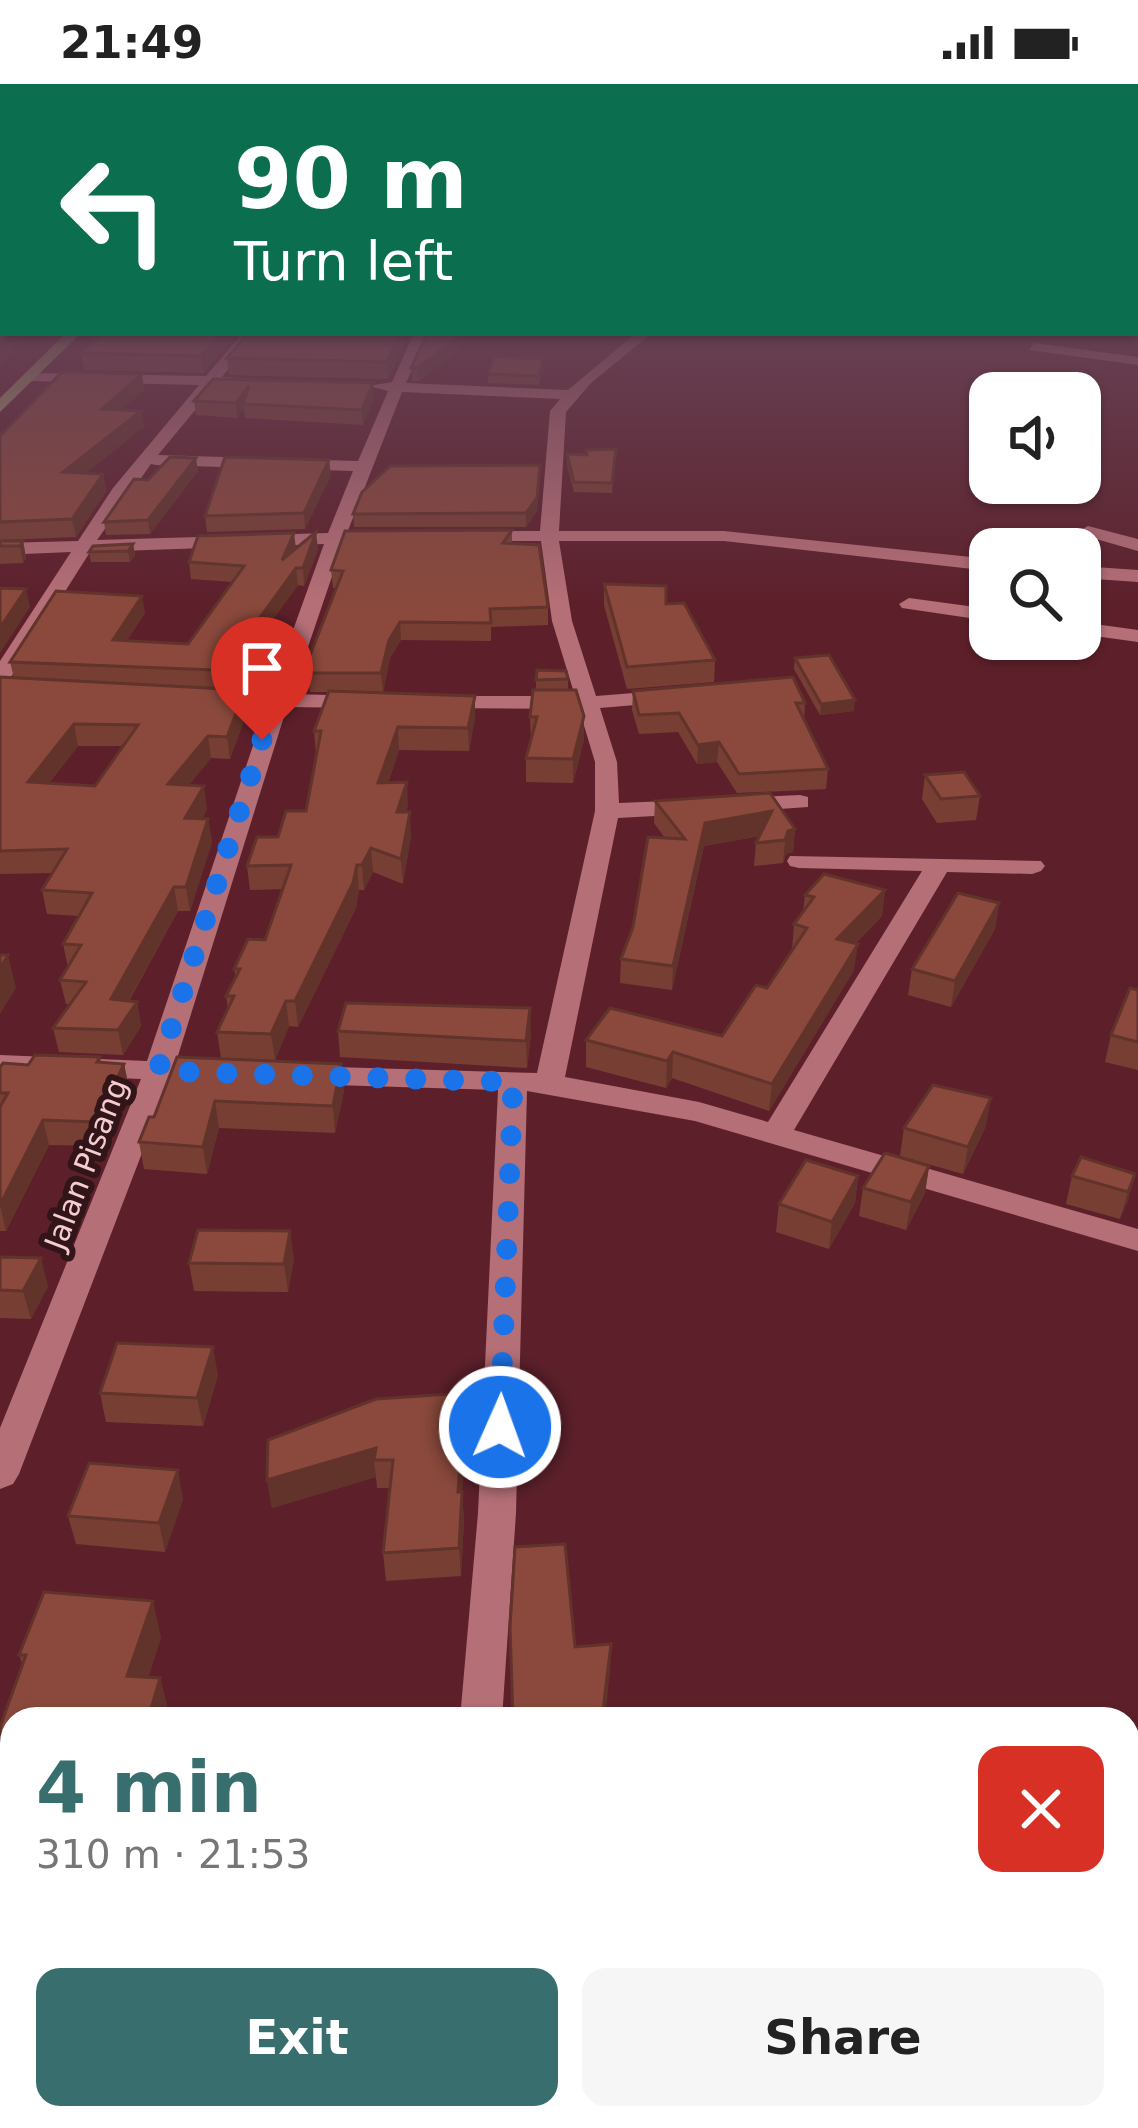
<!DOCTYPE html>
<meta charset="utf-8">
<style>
body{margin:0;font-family:"DejaVu Sans",sans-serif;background:#f6f6f6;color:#222;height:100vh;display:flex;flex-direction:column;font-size:45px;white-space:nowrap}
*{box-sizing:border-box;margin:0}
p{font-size:39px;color:#767676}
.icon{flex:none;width:66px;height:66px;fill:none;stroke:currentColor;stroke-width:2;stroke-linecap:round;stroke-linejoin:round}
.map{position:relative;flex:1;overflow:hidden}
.sheet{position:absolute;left:0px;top:1623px;width:1140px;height:423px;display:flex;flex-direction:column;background:#fff;border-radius:36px 36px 0 0;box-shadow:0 3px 9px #0004}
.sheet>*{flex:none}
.top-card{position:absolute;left:0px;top:0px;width:1140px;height:252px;box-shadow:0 3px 9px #0004;background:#0b6e4f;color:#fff;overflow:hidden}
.controls{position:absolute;left:969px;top:288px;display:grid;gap:24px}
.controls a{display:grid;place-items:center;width:132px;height:132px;border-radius:24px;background:#fff;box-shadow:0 3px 9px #0004;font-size:60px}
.pin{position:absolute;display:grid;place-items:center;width:102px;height:102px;color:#fff;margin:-123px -51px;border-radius:50% 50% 50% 0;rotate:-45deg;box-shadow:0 0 12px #0007}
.pin .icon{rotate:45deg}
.me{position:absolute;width:132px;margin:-66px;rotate:2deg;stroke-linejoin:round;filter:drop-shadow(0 0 9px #0008)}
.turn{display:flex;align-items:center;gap:42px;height:252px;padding:0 36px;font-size:54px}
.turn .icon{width:156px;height:156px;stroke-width:2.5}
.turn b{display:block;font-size:84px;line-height:102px}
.round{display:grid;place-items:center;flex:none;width:126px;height:126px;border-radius:24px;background:#f6f6f6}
.head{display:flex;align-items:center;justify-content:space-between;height:204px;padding:0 36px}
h1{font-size:72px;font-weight:600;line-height:90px;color:#386f6e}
.cta{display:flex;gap:24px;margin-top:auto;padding:24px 36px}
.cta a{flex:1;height:138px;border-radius:24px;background:#386f6e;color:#fff;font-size:48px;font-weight:600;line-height:138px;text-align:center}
.cta a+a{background:#f6f6f6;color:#222}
.status{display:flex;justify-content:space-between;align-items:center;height:84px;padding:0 60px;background:#fff;direction:ltr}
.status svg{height:33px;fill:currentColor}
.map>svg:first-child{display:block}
</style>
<div class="status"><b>21:49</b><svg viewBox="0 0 49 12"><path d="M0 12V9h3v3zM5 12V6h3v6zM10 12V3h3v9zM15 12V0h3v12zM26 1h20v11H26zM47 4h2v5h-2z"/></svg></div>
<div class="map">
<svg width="1138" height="2044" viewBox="0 0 1138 2044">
<rect width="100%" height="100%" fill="#5d202b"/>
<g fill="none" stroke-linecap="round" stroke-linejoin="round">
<g fill="#b56f77" fill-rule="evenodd">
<path d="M 243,249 L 257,249 L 222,293 L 256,295 L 256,301 L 215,302 L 158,371 L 358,377 L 388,307 L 369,302 L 392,298 L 414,249 L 428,249 L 406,299 L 568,306 L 636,249 L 652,249 L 591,299 L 566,328 L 559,447 L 724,447 L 990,475 L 990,487 L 724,457 L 559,457 L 572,537 L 596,612 L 671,606 L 682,612 L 671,618 L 600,624 L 617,678 L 619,719 L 691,716 L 703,723 L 691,730 L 618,734 L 565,993 L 699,1018 L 768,1038 L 922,787 L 799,784 L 790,782 L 787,777 L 790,772 L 1041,777 L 1045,782 L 1041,787 L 1032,790 L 947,788 L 794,1046 L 1138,1145 L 1138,1167 L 695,1037 L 527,1007 L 516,1429 L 502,1635 L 460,1635 L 478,1429 L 498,1006 L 301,1000 L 286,991 L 301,982 L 537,989 L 595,727 L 595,678 L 579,625 L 438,624 L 427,618 L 438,612 L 575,612 L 552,537 L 541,457 L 476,457 L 467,452 L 476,447 L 540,447 L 550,327 L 560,315 L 402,308 L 347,449 L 353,454 L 343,460 L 292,610 L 366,612 L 377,618 L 366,624 L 287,623 L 176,978 L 190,987 L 185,993 L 170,996 L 19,1390 L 13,1400 L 0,1405 L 0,1344 L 141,995 L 0,989 L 0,971 L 147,977 L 266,623 L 210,621 L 199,615 L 210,609 L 270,610 L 324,460 L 90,468 L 11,593 L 0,599 L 0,577 L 71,468 L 0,471 L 0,459 L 78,457 L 113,404 L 199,301 L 30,297 L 23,293 L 30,289 L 206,292 ZM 151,380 L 156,381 L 353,387 L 328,449 L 97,456 Z"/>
<polygon points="1034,259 1138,273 1138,281 1029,266"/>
<polygon points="1088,442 1138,455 1138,467 1082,451 1079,447"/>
<polygon points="1080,482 1138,486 1138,498 1080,494"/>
<polygon points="909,514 990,525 990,537 902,524 899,520"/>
<polygon points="1080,538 1138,546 1138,558 1080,550"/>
<polygon points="800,711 808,713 808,723 739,728 727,721 739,714"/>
<rect x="0" y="1713" width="12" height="42"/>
<polygon points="398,2034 448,2034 447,2044 395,2044"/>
</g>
<polygon fill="#a5a972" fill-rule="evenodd" points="66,249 81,249 0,328 0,314"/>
</g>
<g fill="#773f34" fill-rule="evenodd">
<polygon points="237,249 203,289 84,286 81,269"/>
<polygon points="248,249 403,249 403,262 388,295 229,291 227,274"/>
<polygon points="463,262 419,297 412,297 411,284"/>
<polygon points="543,284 539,301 488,299 488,290"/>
<polygon points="373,299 374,313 363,341 245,334 244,325 237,334 196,331 194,317"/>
<polygon points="144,306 121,326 141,327 144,343 85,389 103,390 106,407 76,453 0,456 0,352"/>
<polygon points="616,365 612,409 574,408 567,380 567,370 587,371"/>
<polygon points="198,387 150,450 106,451 104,438 148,396"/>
<polygon points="331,391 305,445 207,448 205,432"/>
<polygon points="540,394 537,427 526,443 354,443 353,430"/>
<polygon points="512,446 512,459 548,523 548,541 491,543 491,557 401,556 390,574 383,608 347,608 475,612 475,634 469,667 399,666 388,699 408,722 406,728 411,752 403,800 373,788 364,806 359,806 356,824 298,943 289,942 275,976 221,974 217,948 228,925 226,912 236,893 234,885 265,856 282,805 250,806 247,782 306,727 316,670 314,647 329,608 310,608 307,579 337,504 333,504 331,486"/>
<polygon points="0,457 23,457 26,474 23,479 0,480"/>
<polygon points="133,460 135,471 130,478 91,478 89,468"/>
<path d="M 296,464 L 318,465 L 304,502 L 298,501 L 270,539 L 275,539 L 277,557 L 243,605 L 247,628 L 230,675 L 211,674 L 189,701 L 207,725 L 202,735 L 208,735 L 212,758 L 190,827 L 178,827 L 129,917 L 137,918 L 141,942 L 123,971 L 59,968 L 53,944 L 70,920 L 66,920 L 60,896 L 68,883 L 63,860 L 79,832 L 47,830 L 42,806 L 53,789 L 0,790 L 0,593 L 14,594 L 10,578 L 145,529 L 127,556 L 188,560 L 233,498 L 191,495 L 189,478 ZM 78,662 L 123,662 L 95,702 L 49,699 Z"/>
<polygon points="604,500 666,520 715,576 714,598 627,605 604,521"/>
<polygon points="795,574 854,627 820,631 794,585"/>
<polygon points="568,595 568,606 584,656 573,699 526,698 526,674 531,656 530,633 536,606 536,596"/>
<polygon points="633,607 805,619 804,636 828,685 826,705 737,709 717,678 697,680 678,648 639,650 632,626"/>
<polygon points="925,691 980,712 976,736 937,739 922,715"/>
<polygon points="655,717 795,745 793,768 786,770 783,779 754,782 756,759 760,752 704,762 672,906 620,899 621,875 665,754 654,739"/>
<polygon points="885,806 882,832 855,860 854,886 769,1027 672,994 666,1004 586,983 586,956 722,952 767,904 792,866 794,840 803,828 805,811"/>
<polygon points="999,819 995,845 951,923 908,911 912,885"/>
<polygon points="1138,906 1138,986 1105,978 1111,951"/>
<polygon points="338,947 531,950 527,984 340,973"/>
<polygon points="100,973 101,978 124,980 129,1004 101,1062 49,1061 6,1147 0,1147 0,983"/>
<polygon points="177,973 344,1007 335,1049 219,1044 207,1090 144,1085 139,1058 154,1033"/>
<polygon points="986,1042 963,1090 900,1072 904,1044"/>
<polygon points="929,1082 925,1109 906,1146 859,1132 863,1104"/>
<polygon points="1135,1090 1120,1135 1066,1120 1072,1092"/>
<polygon points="858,1092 855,1119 829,1165 776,1148 779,1120"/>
<polygon points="0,1173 48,1202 31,1235 0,1234"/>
<polygon points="294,1175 288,1208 194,1207 189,1179"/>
<polygon points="218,1291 203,1342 106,1338 100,1309"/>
<polygon points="466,1337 462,1408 464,1436 461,1492 386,1497 383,1469 390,1404 377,1404 376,1393 272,1424 267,1396"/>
<polygon points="183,1415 165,1468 76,1460 68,1432"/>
<polygon points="161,1553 148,1594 160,1594 169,1630 12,1635 12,1695 7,1695 0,1676 0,1643 23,1582 19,1571"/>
<polygon points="0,1734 12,1735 12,1835 0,1834"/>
</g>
<g fill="#61332a">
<polygon points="11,249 24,249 0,283 0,265"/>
<polygon points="221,249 237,249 203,289 201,272"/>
<polygon points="401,249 403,249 403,262 388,295 387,278"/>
<polygon points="462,250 463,262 419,297 418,284"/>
<polygon points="142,290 144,306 105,340 102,325"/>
<polygon points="373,299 374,313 363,341 362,326"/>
<polygon points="249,302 243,320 244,325 237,334 236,319"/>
<polygon points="141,327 144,343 66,405 63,388"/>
<polygon points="196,374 198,387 150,450 148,436"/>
<polygon points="329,376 331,391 305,445 304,429"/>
<polygon points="540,381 537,427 526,443 526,429"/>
<polygon points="103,390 106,407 76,453 72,435"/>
<polygon points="316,448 318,465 304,502 303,484"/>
<polygon points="294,449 296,465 282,476"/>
<polygon points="23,457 26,474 23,479 20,462"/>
<polygon points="133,460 135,471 130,478 128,467"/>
<polygon points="296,484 298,501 258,556 256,539"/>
<polygon points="26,505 30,523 0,569 0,544"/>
<polygon points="142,512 145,529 116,574 113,556"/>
<polygon points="400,538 401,556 390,574 383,608 381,589 389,556"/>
<polygon points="275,539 277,557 243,605 241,587"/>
<polygon points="245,606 247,628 230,675 227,653"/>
<polygon points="475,612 475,634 469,667 468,644"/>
<polygon points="855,616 854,627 820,631 821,620"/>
<polygon points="584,632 584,656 573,699 573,675"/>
<polygon points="74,640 78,662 32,720 28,698"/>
<polygon points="398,643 399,666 380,722 378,699"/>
<polygon points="208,652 211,674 172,722 168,700"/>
<polygon points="719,658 717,678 697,680 698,661"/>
<polygon points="407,698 408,722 398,752 397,728"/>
<polygon points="204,702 207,725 189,757 185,734"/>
<polygon points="772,727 770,750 704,762 672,906 673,882 705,739"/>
<polygon points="410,728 411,752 403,800 401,775"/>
<polygon points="208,735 212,758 190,827 186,803"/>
<polygon points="795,745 793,768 786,770 783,779 785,756 788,747"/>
<polygon points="371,764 373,788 364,806 362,781"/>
<polygon points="357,781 359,806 356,824 298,943 295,917"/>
<polygon points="174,803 178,827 116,939 111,915"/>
<polygon points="885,806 882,832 834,881 837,855"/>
<polygon points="999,819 995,845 951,923 955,897"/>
<polygon points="858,860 854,886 769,1027 772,1000"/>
<polygon points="8,871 16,904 0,930 0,884"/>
<polygon points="286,917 289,942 275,976 271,950"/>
<polygon points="137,918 141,942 123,971 118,946"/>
<polygon points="530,924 531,950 527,984 526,957"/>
<polygon points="673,968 672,994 666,1004 667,977"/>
<polygon points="124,980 129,1004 101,1062 96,1038"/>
<polygon points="341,980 344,1007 335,1049 333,1022"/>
<polygon points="991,1014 986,1042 963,1090 968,1063"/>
<polygon points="215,1017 219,1044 207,1090 203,1063"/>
<polygon points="43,1036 49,1061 6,1147 0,1121"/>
<polygon points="929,1082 925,1109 906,1146 911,1118"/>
<polygon points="1135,1090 1128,1117 1120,1135 1128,1108"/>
<polygon points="858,1092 855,1119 829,1165 832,1138"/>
<polygon points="290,1147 294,1175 288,1208 284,1180"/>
<polygon points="41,1174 48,1202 31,1235 23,1207"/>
<polygon points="213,1263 218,1291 203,1342 197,1314"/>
<polygon points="465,1309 466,1337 460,1437 458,1408"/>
<polygon points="376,1364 374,1376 376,1393 272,1424 267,1396"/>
<polygon points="178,1386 183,1415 165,1468 159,1439"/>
<polygon points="462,1408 464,1436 461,1492 459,1464"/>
<polygon points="153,1517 161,1553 137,1628 127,1592"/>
<polygon points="611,1560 610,1588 605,1635 602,1635"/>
<polygon points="160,1594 169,1630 167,1635 148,1635"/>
<polygon points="12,1775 12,1829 2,1803"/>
<polygon points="327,2034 339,2034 337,2044 325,2044"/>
</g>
<g fill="#8a493c" stroke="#61332a" stroke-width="3" fill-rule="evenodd">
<polygon points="0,233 3,233 3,249 11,249 0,265"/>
<polygon points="104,249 221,249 201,272 81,269"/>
<polygon points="248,249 401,249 387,278 227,274"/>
<polygon points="427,250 462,250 418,284 411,284"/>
<polygon points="494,273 543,275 539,292 488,290"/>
<polygon points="62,288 142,290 102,325 141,327 63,388 103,390 72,435 0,438 0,352"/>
<polygon points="213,295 373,299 362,326 243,320 249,302 236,319 194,317"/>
<polygon points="616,365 612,399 574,398 567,370 587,371 586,366"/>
<polygon points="170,373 196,374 148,436 104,438 134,395 148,396"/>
<polygon points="225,373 329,376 304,429 205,432"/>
<polygon points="540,381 537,414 526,429 353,430 362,408 390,382"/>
<polygon points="512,446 503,459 539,461 548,523 490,525 491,539 400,538 389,556 381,589 308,589 311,580 307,579 343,487 331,486 345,447"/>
<polygon points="316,448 303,484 296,484 256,539 275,539 241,587 10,578 56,507 142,512 113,556 188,560 244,482 189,478 198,452 294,449 282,476"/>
<polygon points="0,457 23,457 20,462 0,462"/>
<polygon points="133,460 128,467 89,468 93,462"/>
<polygon points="604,500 666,502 666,520 684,519 715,576 627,583"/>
<polygon points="0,504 26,505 0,544"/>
<polygon points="829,571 855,616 821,620 795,574"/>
<polygon points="537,586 566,587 568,595 536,596"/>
<path d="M 0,593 L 245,606 L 227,653 L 208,652 L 168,700 L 204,702 L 185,734 L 208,735 L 186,803 L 174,803 L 111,915 L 137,918 L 118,946 L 53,944 L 86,898 L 60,896 L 81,861 L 63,860 L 92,809 L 42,806 L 67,765 L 0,767 ZM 74,640 L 138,641 L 95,702 L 28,698 Z"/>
<polygon points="793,593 805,619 796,619 828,685 739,690 719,658 698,661 679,629 639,631 633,607"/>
<polygon points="533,606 576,606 584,632 573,675 526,674 537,633 530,633"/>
<polygon points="329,607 475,612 468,644 398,643 378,699 407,698 397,728 410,728 401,775 371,764 362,781 357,781 353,799 295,917 286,917 271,950 217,948 234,912 226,912 240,885 234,885 248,855 265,856 291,781 247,782 257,753 278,753 286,727 306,727 321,647 314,647"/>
<polygon points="964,688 980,712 941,715 925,691"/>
<polygon points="770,709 795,745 788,747 785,756 756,759 772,727 705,739 673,882 621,875 633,843 648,753 685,755 655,717"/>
<polygon points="824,790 885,806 837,855 858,860 772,1000 673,968 667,977 586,956 610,924 722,952 756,901 767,904 807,844 794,840 814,813 805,811"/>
<polygon points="958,809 999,819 955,897 912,885"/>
<polygon points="0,871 8,871 0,884"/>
<polygon points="1130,904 1138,906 1138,958 1111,951"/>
<polygon points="346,919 530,924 526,957 338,947"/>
<polygon points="35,971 100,973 97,978 124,980 96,1038 43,1036 0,1121 0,1023 8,1009 0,1009 0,983 3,979 28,981"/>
<polygon points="177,973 341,980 333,1022 215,1017 203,1063 139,1058 149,1033 154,1033"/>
<polygon points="933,1001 991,1014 968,1063 904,1044"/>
<polygon points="885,1069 929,1082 911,1118 863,1104"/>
<polygon points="1081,1073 1135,1090 1128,1108 1072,1092"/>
<polygon points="806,1076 858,1092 832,1138 779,1120"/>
<polygon points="198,1146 290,1147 284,1180 189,1179"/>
<polygon points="0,1173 41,1174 23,1207 0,1206"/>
<polygon points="117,1259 213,1263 197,1314 100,1309"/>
<polygon points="465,1309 458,1408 462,1408 459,1464 383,1469 393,1376 374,1376 376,1364 267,1396 268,1356 376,1315"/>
<polygon points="89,1379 178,1386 159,1439 68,1432"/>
<polygon points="565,1460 575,1563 611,1560 602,1635 513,1635 510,1543 515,1463"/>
<polygon points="44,1508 153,1517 127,1592 160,1594 148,1635 12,1635 12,1661 0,1660 0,1643 26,1571 19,1571"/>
<polygon points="0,1734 12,1735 12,1775 2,1803 0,1803"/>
<polygon points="243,2034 327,2034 325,2044 240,2044"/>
</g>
<linearGradient id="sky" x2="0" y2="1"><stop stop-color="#331218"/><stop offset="0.45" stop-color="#674255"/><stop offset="1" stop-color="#674255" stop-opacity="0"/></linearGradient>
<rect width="1138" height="519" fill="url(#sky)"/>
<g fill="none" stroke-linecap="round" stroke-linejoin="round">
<polyline stroke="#1a73e8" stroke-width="21" stroke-dasharray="0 37.8" points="262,656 158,987 513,998 500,1343"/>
</g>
<g text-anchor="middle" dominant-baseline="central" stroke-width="12" stroke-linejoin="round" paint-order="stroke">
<g font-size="30" fill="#f5cdd0" stroke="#311519">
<text transform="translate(86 1080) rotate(-69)">Jalan Pisang</text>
</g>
</g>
</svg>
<div class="controls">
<a><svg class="icon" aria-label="sound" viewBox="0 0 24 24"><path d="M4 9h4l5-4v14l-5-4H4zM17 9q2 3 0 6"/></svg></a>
<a><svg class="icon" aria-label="search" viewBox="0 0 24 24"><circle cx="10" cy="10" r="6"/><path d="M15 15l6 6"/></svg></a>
</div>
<div class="pin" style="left:262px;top:656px;background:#d93025"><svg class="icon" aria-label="arrive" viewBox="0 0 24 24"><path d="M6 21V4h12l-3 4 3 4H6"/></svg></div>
<svg class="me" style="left:500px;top:1343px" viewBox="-20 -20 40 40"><circle r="17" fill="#1a73e8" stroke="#fff" stroke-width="3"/><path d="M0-11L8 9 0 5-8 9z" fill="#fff"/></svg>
<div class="top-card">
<div class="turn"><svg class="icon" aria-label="left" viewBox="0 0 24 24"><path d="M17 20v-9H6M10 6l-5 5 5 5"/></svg><div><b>90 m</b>Turn left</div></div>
</div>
<section class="sheet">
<div class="head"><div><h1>4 min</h1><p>310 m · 21:53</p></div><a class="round" style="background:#d93025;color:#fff"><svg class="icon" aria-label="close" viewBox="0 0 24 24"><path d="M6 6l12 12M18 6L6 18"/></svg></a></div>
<div class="cta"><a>Exit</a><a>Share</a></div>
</section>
</div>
